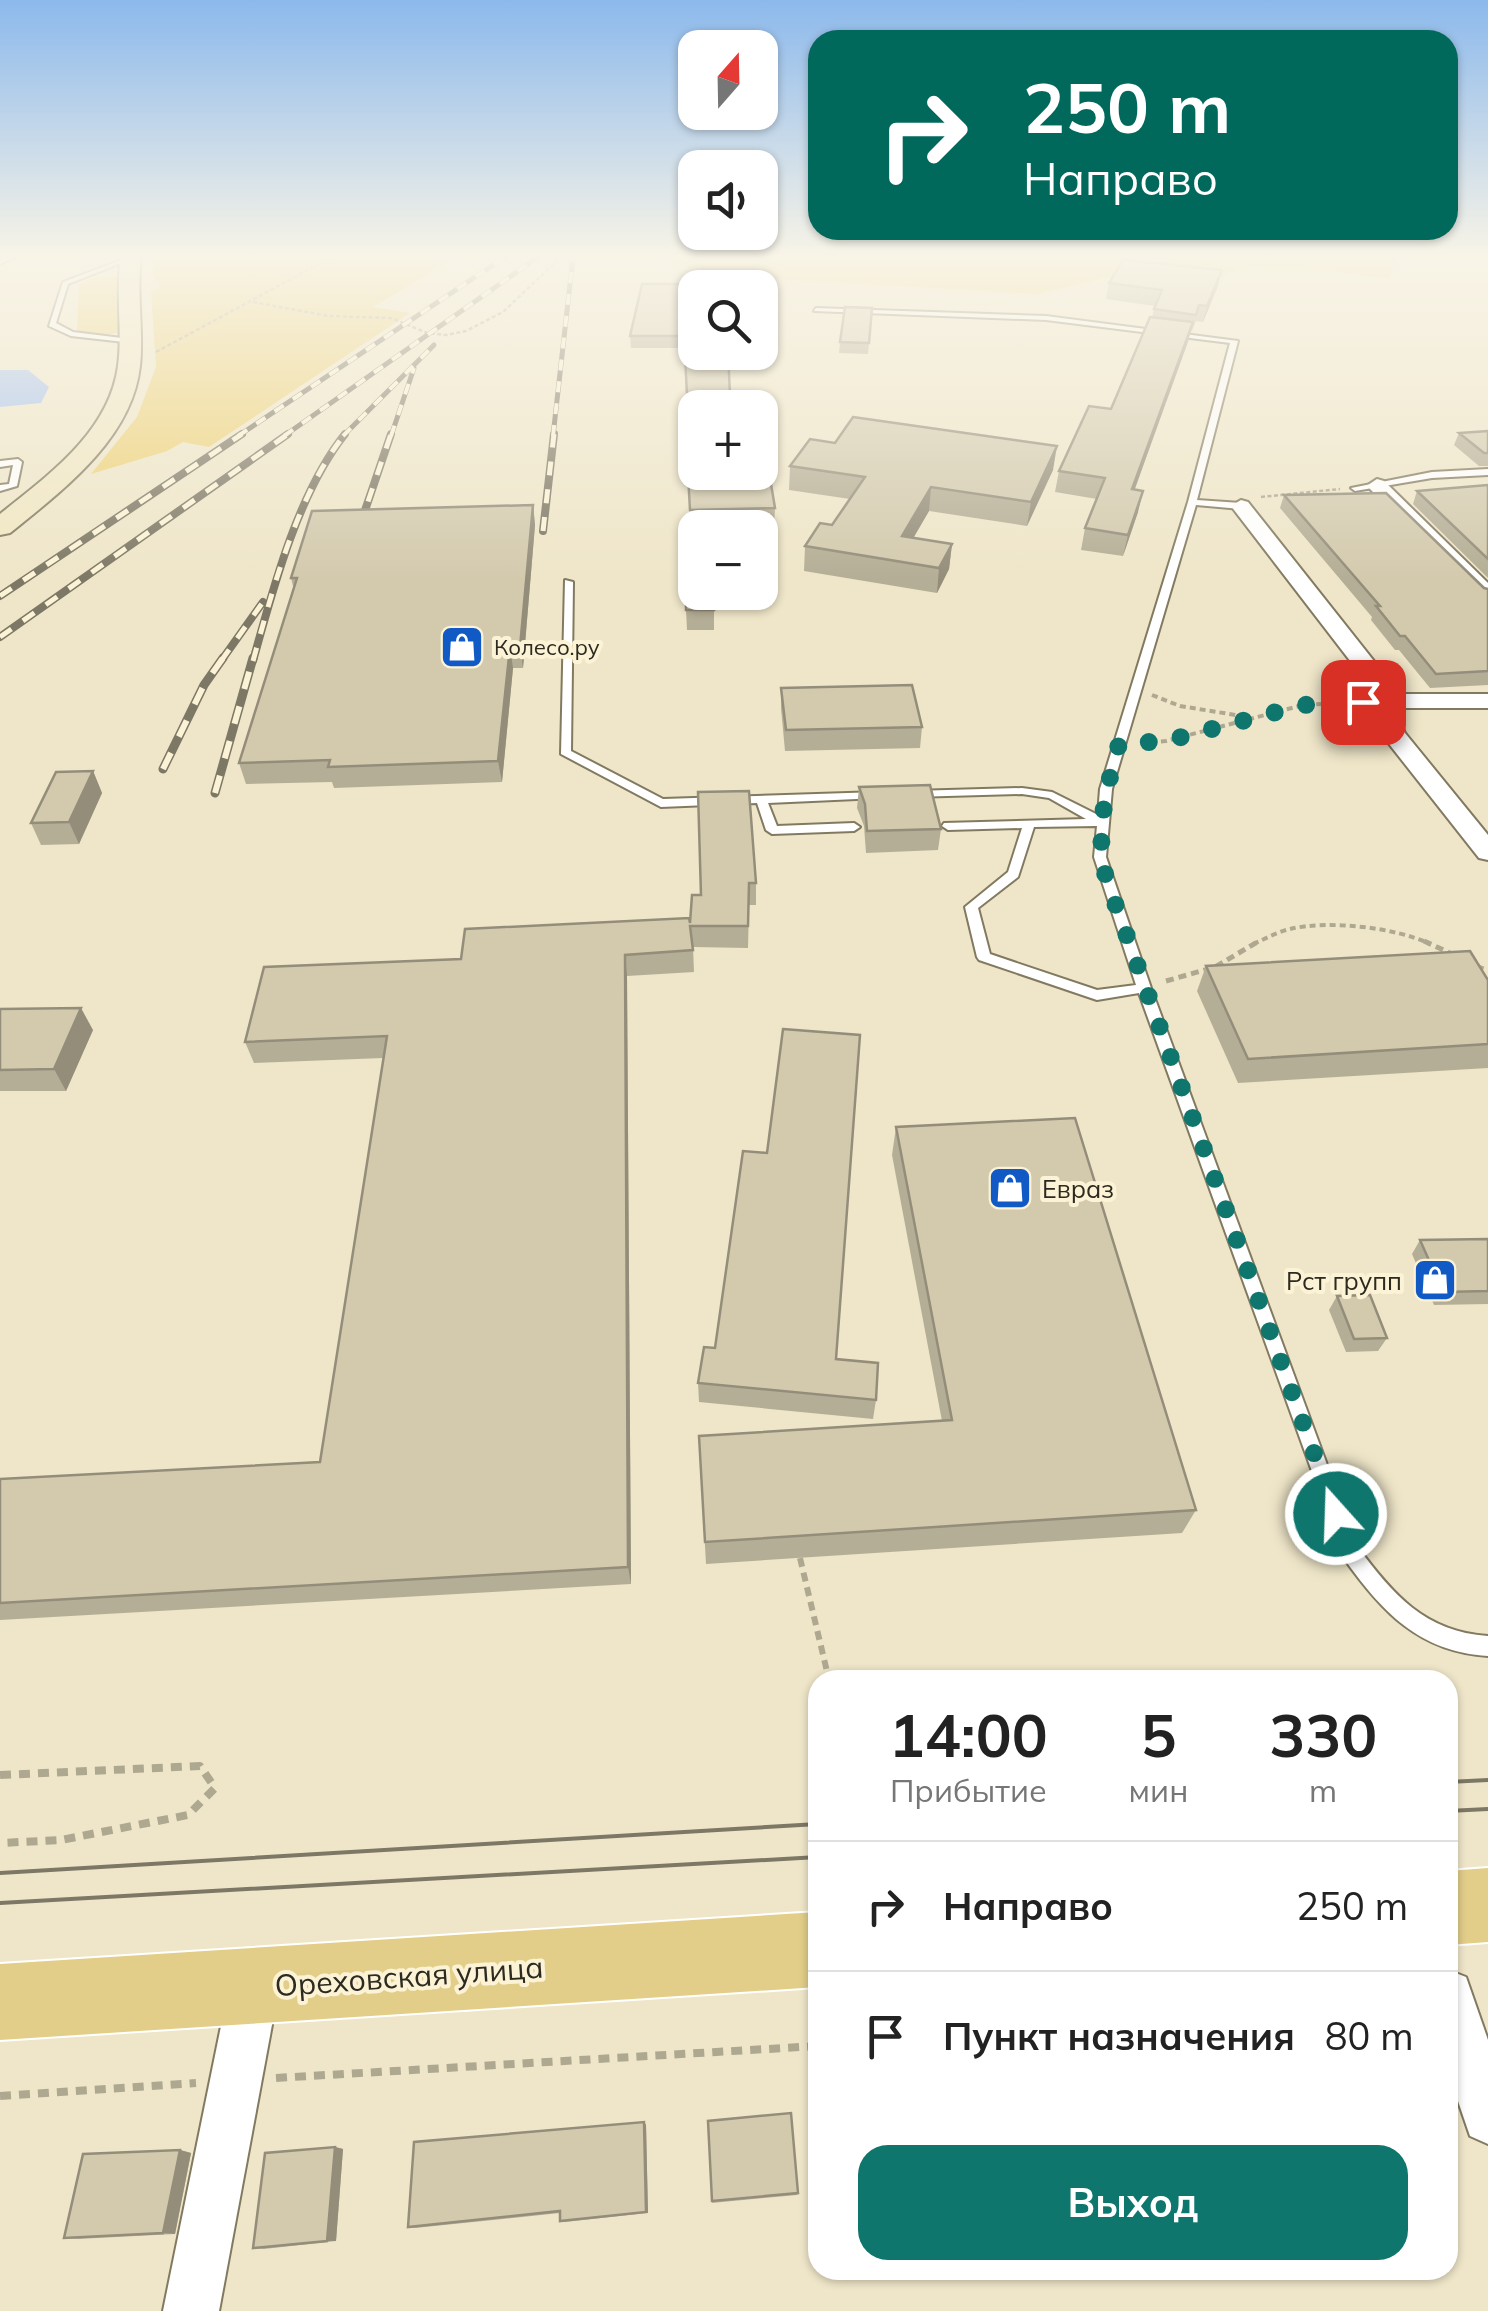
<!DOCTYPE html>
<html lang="ru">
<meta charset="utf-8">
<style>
body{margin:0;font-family:Mulish,sans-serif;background:#f6f6f6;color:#222;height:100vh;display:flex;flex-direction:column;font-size:38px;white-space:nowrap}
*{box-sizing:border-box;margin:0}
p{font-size:32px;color:#767676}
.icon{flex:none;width:55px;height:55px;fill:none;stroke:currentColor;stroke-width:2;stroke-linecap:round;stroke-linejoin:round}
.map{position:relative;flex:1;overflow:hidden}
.sheet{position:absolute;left:808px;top:1670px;width:650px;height:610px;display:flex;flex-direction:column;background:#fff;border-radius:30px;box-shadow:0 2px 8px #0004}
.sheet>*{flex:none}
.guide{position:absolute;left:808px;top:30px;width:650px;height:210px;border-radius:30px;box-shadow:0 2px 8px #0004;background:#00695c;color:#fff;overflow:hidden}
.needle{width:65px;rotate:20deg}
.tools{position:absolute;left:678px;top:30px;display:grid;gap:20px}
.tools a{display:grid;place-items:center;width:100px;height:100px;border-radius:20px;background:#fff;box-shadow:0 2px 8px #0004;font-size:50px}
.pin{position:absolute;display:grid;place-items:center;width:85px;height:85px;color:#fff;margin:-42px;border-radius:20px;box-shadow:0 5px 15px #0006}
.me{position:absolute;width:110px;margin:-55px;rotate:340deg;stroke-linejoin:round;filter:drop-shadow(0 0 8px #0008)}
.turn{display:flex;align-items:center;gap:35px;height:210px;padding:0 50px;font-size:45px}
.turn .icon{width:130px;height:130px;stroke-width:2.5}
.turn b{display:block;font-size:70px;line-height:85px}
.eta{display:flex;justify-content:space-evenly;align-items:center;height:170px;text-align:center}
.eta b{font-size:60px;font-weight:700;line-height:70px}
.action{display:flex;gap:20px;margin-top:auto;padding:20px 50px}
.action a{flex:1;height:115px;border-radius:30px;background:#0f766e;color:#fff;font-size:40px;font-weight:700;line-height:115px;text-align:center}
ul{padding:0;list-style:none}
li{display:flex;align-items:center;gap:30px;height:130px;padding:0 50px;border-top:2px solid #e0e0e0}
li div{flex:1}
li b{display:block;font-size:38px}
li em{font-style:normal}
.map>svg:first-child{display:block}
</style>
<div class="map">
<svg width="1488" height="2311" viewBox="0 0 1488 2311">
<rect width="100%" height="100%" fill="#efe6c9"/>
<g fill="#edd177">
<polygon points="153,257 457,257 373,307 410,313 209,447 183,442 167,451 91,474 137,417 156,367 151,292 161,286 154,276"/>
<polygon points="656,257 1396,257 1389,279 1330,271 1240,268 1211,283 1122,274 1038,294 717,276"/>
<polygon points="118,277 122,332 98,336 77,331 79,284 93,278"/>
</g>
<polygon fill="#a3c1f1" points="0,370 28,370 49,387 41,403 0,407"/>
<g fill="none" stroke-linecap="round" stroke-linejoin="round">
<g stroke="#827a60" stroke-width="4">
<g id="lane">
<polygon points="129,257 134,258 68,284 56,323 73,332 130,339 133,343 71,336 49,326 63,282"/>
<path d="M 816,308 L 1046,316 L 1238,341 L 1197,500 L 1241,503 L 1245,506 L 1241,509 L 1196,505 L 1112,789 L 1106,857 L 1151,988 L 1357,1546 C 1392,1594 1425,1632 1488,1636 L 1488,1656 C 1419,1652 1381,1611 1343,1557 L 1139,993 L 1097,1000 L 979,960 L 977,957 L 965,907 L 1008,872 L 1022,828 L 948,830 L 942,826 L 944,823 L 1086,819 L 1049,798 L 1022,794 L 912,797 L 906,794 L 912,791 L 1022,788 L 1052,792 L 1098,815 L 1100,789 L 1188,502 L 1230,343 L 1046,320 L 814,311 ZM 1097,826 L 1094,857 L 1136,985 L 1097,990 L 990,954 L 978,908 L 1018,877 L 1034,827 Z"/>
<polygon points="18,459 22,462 17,486 0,491 0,485 9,484 13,465 0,467 0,461"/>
<polygon points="1488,469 1488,475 1432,478 1355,491 1351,488 1432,472"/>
<polygon points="565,580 573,582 571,751 663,799 879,792 885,795 879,798 768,803 777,826 854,823 860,827 854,831 772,834 766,830 757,803 661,807 561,754"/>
</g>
</g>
<g stroke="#827a60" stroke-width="4">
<g id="street">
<polygon points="0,257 15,257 0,264"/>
<polygon points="1377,479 1384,481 1488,583 1488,601 1481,599 1370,489 1368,485"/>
<polygon points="1241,500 1248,502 1400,694 1488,694 1488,708 1403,708 1400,721 1405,733 1488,835 1488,860 1479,858 1382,735 1376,721 1381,701 1231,506"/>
<polygon points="254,1962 272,1969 279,1987 219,2311 163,2311 229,1987 236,1969"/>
<polygon points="1448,1970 1466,1977 1488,2040 1488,2144 1470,2136 1448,2072"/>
</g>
</g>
<g stroke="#827a60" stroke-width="4">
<path id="secondary" d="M 121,257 L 141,257 C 136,293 144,330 140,366 C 132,439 63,490 10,533 L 0,535 L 0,514 C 49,475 109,432 118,366 C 123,330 115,293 121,257 Z"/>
</g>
<g stroke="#fff" stroke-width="4">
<g id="primary">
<polygon points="1488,1868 1488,1942 1448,1945 1448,1871"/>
<polygon points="818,1912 818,1987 0,2040 0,1964"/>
</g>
</g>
<g stroke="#afa891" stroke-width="2.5" stroke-dasharray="4 2.5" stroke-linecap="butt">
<polyline points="253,302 329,316 391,318 427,333 446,335 466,331 503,312 561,257"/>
<polyline points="156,352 332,257"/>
<polyline points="1261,497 1340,489"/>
</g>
<g stroke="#afa891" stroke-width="4" stroke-dasharray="6 4" stroke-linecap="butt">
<polyline points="1152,695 1180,706 1248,717"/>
<polyline points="1141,743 1166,741 1303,705 1365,702"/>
<path d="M 1253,944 C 1265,939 1277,932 1290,929 C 1327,920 1395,927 1430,944"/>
</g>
<g stroke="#afa891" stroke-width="5" stroke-dasharray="8 5" stroke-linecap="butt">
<polyline points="1424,941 1452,954"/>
<polyline points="1476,966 1488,971"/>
<polyline points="1166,981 1215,967 1259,941"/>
</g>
<polyline stroke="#afa891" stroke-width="6" stroke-dasharray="9 6" stroke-linecap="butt" points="800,1558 829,1680"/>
<g stroke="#afa891" stroke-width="8" stroke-dasharray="11 8" stroke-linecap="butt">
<polyline points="0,1775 200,1766 215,1788 188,1815 61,1840 0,1843"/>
<polyline points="276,2078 818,2046"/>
<polyline points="0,2096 196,2083"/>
</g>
<use href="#lane" fill="#fff" fill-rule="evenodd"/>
<use href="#street" fill="#fff" fill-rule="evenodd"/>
<use href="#secondary" fill="#f1e7c4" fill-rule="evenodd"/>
<use href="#primary" fill="#e2ce89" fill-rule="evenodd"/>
<g stroke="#7d7765" stroke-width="4">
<polyline points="1448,1782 1488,1780"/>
<polyline points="1448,1811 1488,1809"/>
<polyline points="0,1873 818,1824"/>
<polyline points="0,1903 818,1857"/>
</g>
<g stroke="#7d7765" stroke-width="5">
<g id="rail-far2">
<polyline points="238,436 505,257"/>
<polyline points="284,436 538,257"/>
<polyline points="343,436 434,345"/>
<polyline points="391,436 414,368"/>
<polyline points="553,436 573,257"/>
</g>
</g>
<g stroke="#7d7765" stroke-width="8">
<g id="rail-far1">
<polyline points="359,528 391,434"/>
<polyline points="543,531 554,434"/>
<polyline points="0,596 242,434"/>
<polyline points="0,637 288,434"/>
<polyline points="221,661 263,602"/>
<path d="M 253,661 C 273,588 298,493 345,434"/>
</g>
</g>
<g stroke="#7d7765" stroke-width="9">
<g id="rail">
<polyline points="163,769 204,685 223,658"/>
<polyline points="215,793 253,658"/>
</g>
</g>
<use href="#rail-far2" stroke="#fcf3d6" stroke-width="4" stroke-dasharray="11" stroke-linecap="butt"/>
<use href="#rail-far1" stroke="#fcf3d6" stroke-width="5" stroke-dasharray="14" stroke-linecap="butt"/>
<use href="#rail" stroke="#fcf3d6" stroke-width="6" stroke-dasharray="18" stroke-linecap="butt"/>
</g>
<g fill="#b5ae96">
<polygon points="1109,283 1218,286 1203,322 1196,321 1192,331 1191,331 1135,489 1138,512 1123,556 1081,550 1085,528 1097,499 1055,492 1059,471 1111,409 1152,317 1155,306 1106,299"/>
<polygon points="704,284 695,352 728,352 730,407 687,408 684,348 631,348 630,336"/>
<polygon points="872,308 868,354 839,353 840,342"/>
<polygon points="1488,431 1488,466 1479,466 1454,445 1459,433"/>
<polygon points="790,466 1053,470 1027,526 929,511 913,538 952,544 949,569 937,593 804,571 805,546 832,525 850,499 789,490"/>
<polygon points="688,474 775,508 774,528 695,528 695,530 691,530"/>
<polygon points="1488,485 1488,578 1413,504 1417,491"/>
<polygon points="1284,495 1488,589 1488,685 1430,688 1399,650 1395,650 1371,620 1372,617 1280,508"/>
<polygon points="533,505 535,525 523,668 513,668 502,782 334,788 332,782 246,784 239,763 294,590 291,578"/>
<polygon points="686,610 714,610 714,630 687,630"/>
<polygon points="781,688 922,727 920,748 785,751 781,708"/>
<polygon points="93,771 102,793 79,844 41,845 31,823"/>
<polygon points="859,787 941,829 938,850 866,853 864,826 857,808"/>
<polygon points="698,792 756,883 756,905 749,905 748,948 693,947 694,972 627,976 631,1584 0,1620 0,1479 320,1462 383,1058 254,1063 245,1042 461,959 690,923 701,895"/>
<polygon points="1206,966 1488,980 1488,1068 1238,1083 1197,991"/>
<polygon points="0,1009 93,1030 66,1091 0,1091"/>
<polygon points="896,1127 1196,1510 1182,1533 706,1564 699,1436 942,1421 892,1155"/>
<polygon points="1488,1239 1488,1304 1434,1305 1412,1254 1420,1240"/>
<polygon points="1337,1296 1387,1338 1378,1351 1346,1352 1329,1310"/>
<polygon points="836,1359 876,1400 873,1419 699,1402 698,1383"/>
<polygon points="644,2122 646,2125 648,2213 564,2222 560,2221 560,2213 415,2228 408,2227"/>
<polygon points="335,2147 343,2149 336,2241 264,2249 253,2248"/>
<polygon points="180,2150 191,2153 175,2234 78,2239 64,2238"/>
<polygon points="798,2193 797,2195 712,2203 712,2201"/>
</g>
<g fill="#948d7a">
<polygon points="1222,270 1218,286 1203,322 1207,306"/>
<polygon points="1193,322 1188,342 1127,510 1132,489"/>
<polygon points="1057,446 1053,470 1027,526 1031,502"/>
<polygon points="931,487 929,511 900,561 902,536"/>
<polygon points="1143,491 1138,512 1123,556 1128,535"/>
<polygon points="533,505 535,525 523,668 520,647"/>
<polygon points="952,544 949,569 937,593 939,568"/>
<polygon points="510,647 513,668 502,782 498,761"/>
<polygon points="93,771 102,793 79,844 69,822"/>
<polygon points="625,955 627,976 631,1584 628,1567"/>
<polygon points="81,1008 93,1030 66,1091 54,1069"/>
<polygon points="644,2122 646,2125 648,2213 646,2212"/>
<polygon points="335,2147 343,2149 336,2241 327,2241"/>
<polygon points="180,2150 191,2153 175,2234 163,2233"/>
</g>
<g fill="#d3caae" stroke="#948d7a" stroke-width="2.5">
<polygon points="1123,260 1222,270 1207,306 1199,305 1196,315 1154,309 1162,290 1109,283"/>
<polygon points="642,284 704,284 704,288 695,288 695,352 728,352 730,395 687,395 684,336 630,336"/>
<polygon points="845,307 872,308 869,343 840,342"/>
<polygon points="1150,317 1193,322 1132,489 1143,491 1128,535 1085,528 1105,478 1059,471 1089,406 1111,409"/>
<polygon points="853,417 1057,446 1031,502 931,487 902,536 952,544 939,568 805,546 820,523 832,525 865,477 790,466 810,439 835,443"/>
<polygon points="1488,431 1488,453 1484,453 1459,433"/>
<polygon points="769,472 775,508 690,510 688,474"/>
<polygon points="1488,485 1488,559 1417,491"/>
<polygon points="1386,493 1484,588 1488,589 1488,671 1436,674 1405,636 1400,636 1376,606 1380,606 1284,495"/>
<polygon points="533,505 520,647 510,647 498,761 328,767 330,760 239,763 297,578 291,578 312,511"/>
<polygon points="686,571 695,571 695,592 712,592 714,610 686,610"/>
<polygon points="912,685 922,727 786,730 781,688"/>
<polygon points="93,771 69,822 31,823 56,772"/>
<polygon points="930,785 941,829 867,831 865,804 859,787"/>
<polygon points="749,791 756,883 749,883 748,926 690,926 693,950 625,955 628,1567 0,1603 0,1479 320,1462 387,1036 245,1042 264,967 461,959 465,929 689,918 690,923 692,895 701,895 698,792"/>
<polygon points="1470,951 1488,980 1488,1044 1248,1059 1206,966"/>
<polygon points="81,1008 54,1069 0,1070 0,1009"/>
<polygon points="783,1029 860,1035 836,1359 878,1363 876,1400 698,1383 704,1347 715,1348 743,1151 767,1153"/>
<polygon points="1075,1118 1196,1510 705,1542 699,1436 952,1420 896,1127"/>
<polygon points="1488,1239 1488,1291 1443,1292 1420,1240"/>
<polygon points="1370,1295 1387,1338 1354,1339 1337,1296"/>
<polygon points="791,2113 798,2193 712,2201 708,2121"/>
<polygon points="644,2122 646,2212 560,2221 560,2211 408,2227 414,2142"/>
<polygon points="335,2147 327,2241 253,2248 265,2153"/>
<polygon points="180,2150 163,2233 64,2238 83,2154"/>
</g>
<linearGradient id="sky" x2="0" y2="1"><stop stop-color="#8cb9ec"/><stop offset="0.44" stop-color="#f8f4e7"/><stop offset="1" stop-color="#f8f4e7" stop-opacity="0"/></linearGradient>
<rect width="1488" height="580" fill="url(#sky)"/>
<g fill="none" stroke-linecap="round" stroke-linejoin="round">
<path stroke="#0f766e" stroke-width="18" stroke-dasharray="0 32.4" d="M 1336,1514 L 1107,881 C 1094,834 1106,790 1119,744 L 1166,741 L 1303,705 L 1363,702"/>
</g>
<defs>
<g id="shop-square" transform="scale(2.25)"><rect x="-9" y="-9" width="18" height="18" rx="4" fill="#115ac5" stroke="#fcf3d6"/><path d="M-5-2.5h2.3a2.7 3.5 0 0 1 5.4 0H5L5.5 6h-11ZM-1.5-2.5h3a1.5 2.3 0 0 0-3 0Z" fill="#fff"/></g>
</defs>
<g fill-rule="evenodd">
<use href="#shop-square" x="462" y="647"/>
<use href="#shop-square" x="1010" y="1188"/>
<use href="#shop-square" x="1435" y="1280"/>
</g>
<g text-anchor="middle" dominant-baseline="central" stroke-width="8" stroke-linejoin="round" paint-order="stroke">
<g font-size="22" fill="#2d2a1f" stroke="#fcf3d6" text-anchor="start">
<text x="494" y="647">Колесо.ру</text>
</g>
<g font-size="25" fill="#2d2a1f" stroke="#fcf3d6" text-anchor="start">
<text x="1042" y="1188">Евраз</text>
<text x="1402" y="1280" text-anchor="end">Рст групп</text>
</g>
<g font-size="30" fill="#2d2a1f" stroke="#fcf3d6">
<text transform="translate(409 1976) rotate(-4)">Ореховская улица</text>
</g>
</g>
</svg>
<div class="tools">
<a><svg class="needle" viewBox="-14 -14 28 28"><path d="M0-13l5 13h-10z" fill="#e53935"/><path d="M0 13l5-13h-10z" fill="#767676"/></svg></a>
<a><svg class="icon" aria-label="sound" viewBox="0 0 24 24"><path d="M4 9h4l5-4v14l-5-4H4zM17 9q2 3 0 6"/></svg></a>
<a><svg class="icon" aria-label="search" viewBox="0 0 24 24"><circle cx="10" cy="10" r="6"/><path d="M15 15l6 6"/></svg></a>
<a>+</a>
<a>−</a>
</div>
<div class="pin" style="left:1363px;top:702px;background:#d93025"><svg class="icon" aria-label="arrive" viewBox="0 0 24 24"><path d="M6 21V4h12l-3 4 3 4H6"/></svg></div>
<svg class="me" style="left:1336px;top:1514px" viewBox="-20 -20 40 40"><circle r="17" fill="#0f766e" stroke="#fff" stroke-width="3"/><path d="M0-11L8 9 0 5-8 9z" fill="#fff"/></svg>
<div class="guide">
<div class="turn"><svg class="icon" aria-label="right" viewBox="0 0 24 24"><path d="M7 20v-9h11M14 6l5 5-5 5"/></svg><div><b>250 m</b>Направо</div></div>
</div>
<section class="sheet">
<div class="eta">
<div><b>14:00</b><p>Прибытие</p></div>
<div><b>5</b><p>мин</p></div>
<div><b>330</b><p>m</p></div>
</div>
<ul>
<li><svg class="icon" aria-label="right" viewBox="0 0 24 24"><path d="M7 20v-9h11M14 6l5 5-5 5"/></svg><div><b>Направо</b></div><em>250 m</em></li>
<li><svg class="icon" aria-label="arrive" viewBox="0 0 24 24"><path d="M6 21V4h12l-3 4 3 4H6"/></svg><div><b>Пункт назначения</b></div><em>80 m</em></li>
</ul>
<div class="action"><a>Выход</a></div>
</section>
</div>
